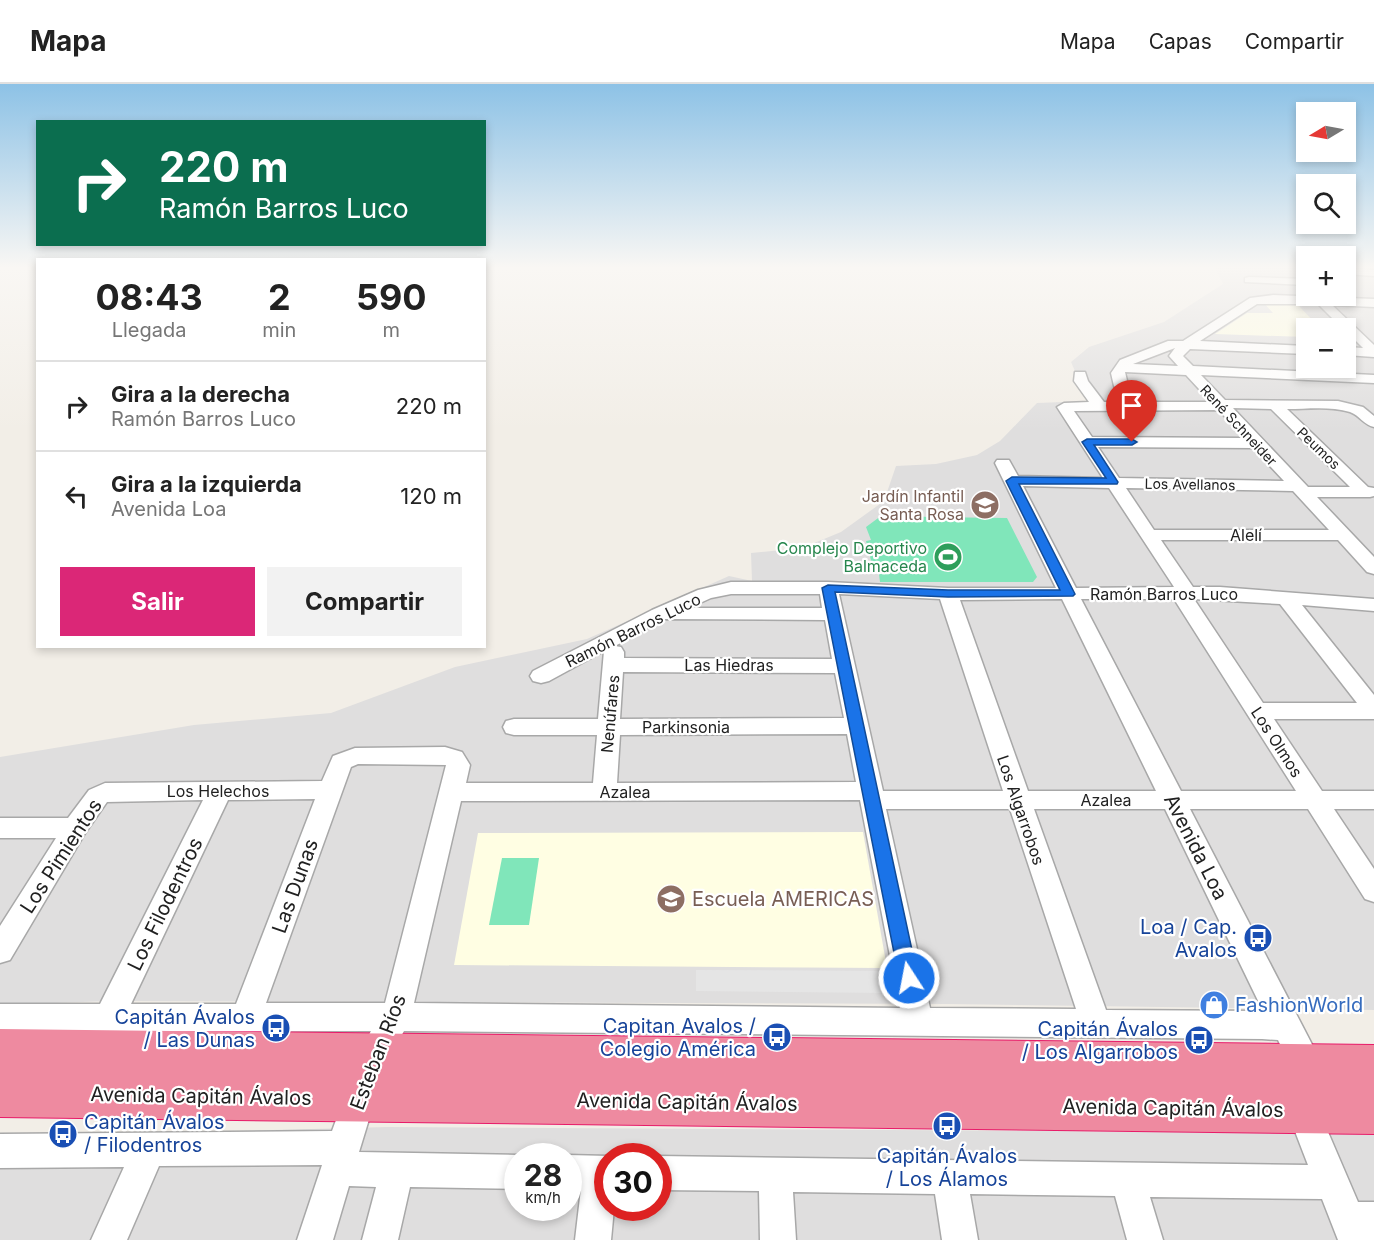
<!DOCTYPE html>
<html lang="es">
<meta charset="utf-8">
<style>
body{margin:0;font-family:Inter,sans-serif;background:#f2f2f2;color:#222;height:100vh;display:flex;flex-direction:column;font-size:22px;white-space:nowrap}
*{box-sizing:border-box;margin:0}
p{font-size:20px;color:#767676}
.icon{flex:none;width:33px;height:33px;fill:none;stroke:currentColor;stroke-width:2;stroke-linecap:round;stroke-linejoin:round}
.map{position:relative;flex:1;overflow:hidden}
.drawer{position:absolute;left:36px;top:174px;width:450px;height:390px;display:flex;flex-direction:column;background:#fff;border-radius:0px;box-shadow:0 3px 9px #0003}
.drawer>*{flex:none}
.guide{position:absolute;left:36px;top:36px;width:450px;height:126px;border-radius:0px;box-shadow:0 3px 9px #0003;background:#0b6e4f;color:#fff;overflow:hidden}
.needle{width:39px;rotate:260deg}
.fabs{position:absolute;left:1296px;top:18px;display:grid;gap:12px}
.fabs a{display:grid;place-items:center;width:60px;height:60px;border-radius:0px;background:#fff;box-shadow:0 3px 9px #0003;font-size:30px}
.speed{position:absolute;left:504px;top:1059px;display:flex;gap:12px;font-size:30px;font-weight:700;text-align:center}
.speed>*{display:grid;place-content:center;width:78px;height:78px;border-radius:50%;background:#fff;box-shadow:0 3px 9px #0003;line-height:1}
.speed small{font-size:15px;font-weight:400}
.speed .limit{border:9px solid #d22;background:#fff;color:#111}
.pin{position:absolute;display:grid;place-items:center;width:51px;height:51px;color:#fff;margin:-62px -26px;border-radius:50% 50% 50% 0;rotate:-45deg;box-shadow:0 0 6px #0007}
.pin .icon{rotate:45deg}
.me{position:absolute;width:66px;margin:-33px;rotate:349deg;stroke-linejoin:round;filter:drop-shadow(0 0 4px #0008)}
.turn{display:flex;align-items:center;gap:21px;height:126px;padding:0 24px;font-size:27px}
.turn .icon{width:78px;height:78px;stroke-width:2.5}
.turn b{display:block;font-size:42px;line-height:51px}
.eta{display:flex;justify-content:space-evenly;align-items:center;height:102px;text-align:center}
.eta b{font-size:36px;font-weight:700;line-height:42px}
.primary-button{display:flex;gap:12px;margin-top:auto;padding:12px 24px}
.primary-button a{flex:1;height:69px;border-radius:0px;background:#db2777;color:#fff;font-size:24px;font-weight:700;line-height:69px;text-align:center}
.primary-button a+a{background:#f2f2f2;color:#222}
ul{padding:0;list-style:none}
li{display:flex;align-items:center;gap:18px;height:90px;padding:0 24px;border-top:2px solid #e0e0e0}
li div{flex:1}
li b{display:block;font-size:22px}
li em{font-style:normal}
header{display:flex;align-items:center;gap:36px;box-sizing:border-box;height:84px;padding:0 30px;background:#fff;border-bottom:2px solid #e0e0e0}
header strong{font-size:28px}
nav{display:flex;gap:33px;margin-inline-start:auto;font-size:21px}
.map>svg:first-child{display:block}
</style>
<header>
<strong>Mapa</strong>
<nav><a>Mapa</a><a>Capas</a><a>Compartir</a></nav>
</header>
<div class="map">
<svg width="1374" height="1156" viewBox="0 0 1374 1156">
<rect width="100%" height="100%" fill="#f2eee7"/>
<g fill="#dfdede" fill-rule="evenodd">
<path d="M 1215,184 L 1306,184 L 1306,212 L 1346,212 L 1346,184 L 1374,184 L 1374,926 L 948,920 L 109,917 L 0,921 L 0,673 L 194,641 L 331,629 L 455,583 L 587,555 L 729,492 L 752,497 L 751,469 L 802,464 L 841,448 L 884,417 L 896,382 L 936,380 L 977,371 L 1000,357 L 1037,319 L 1088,317 L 1071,278 L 1089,263 L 1164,238 L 1223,200 ZM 1306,244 L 1346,244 L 1346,284 L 1306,284 Z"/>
<path d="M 388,1043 L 1374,1049 L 1374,1156 L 0,1156 L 0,1053 ZM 518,1072 L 568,1072 L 568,1124 L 518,1124 ZM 608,1072 L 658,1072 L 658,1124 L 608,1124 Z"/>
</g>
<g fill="#fffee3">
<polygon points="1263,218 1296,219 1320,244 1306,244 1306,253 1215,250 1247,229 1273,229"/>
<polygon points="863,748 887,884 454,881 478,749"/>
</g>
<g fill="#80e6ba">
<polygon points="885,429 927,433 1007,434 1037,493 1033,498 880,498 879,490 874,488 866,457 871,456 866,443"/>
<polygon points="502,774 539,774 529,841 489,841"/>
</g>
<polygon fill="#e5e5e5" points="696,886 884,887 887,909 696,907"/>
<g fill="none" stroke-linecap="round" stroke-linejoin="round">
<g stroke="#a8a8a8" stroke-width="3">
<g id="minor">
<polygon points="1346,184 1374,186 1374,192 1346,190"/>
<polygon points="1249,193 1306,195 1306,201 1245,198 1245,194"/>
<path d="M 1273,211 L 1374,215 L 1374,223 L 1332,221 L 1374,261 L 1374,273 L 1346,271 L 1346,263 L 1363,264 L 1346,247 L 1346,244 L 1342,244 L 1318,220 L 1257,220 L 1200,257 L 1306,262 L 1306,270 L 1190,265 L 1183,272 L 1193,282 L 1374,291 L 1374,299 L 1201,291 L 1225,316 L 1338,317 L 1363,323 L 1374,332 L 1374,343 C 1364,341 1359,331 1350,328 C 1331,322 1307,325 1287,325 L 1368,403 L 1374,404 L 1374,412 L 1370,413 L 1317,413 L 1374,473 L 1374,490 L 1367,488 L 1338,456 L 1161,456 L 1193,503 L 1220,503 L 1374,515 L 1374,527 L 1302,521 L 1374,611 L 1374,635 L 1274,635 L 1322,707 L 1374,707 L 1374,725 L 1334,725 L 1374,785 L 1374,818 L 1365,815 L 1308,725 L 1190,725 L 1318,972 L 1323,983 L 1317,998 L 1306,1002 L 1295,998 L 1291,984 L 1278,956 L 1262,955 L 404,947 L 383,984 L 372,989 L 361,984 L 356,974 L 371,947 L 0,948 L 0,920 L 100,920 L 203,716 L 107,718 L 84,751 L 10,876 L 0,879 L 0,842 L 56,754 L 0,754 L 0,734 L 68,734 L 89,706 L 105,699 L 322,697 L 333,672 L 355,664 L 445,663 L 462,668 L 470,681 L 466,699 L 593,699 L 597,651 L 514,651 L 506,649 L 503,643 L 506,637 L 514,635 L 598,635 L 604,567 L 549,597 L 541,599 L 533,597 L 530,592 L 533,587 L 652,526 L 698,506 L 731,498 L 828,498 L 948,504 L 1056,504 L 995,379 L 997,376 L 1009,376 L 1018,392 L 1103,394 L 1057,323 L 1064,319 L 1089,318 L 1074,297 L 1075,288 L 1085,288 L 1088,297 L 1104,318 L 1128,318 L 1114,302 L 1111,289 L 1120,276 L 1168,257 L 1183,257 L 1250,214 ZM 1175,264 L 1169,272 L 1178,282 L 1133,280 ZM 1125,288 L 1186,291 L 1211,318 L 1143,318 L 1128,301 ZM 1233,324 L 1271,325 L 1350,403 L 1308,403 ZM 1219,326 L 1244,354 L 1092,353 L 1074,327 ZM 1098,363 L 1253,364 L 1284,397 L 1119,394 ZM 1023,402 L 1109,404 L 1174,503 L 1076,504 ZM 1126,404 L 1293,407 L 1329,446 L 1154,446 ZM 731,510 L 820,510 L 822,524 L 689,524 L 711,514 ZM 839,510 L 940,515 L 1003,707 L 883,707 ZM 1062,515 L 1156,707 L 1028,707 L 960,516 ZM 1081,515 L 1174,515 L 1296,707 L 1181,707 ZM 1194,515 L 1280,520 L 1357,619 L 1263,619 ZM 664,535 L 825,536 L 832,575 L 624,574 L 624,568 L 621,563 L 615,562 ZM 623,588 L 835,589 L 844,634 L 620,635 ZM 847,650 L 856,698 L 617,699 L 620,651 ZM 358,680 L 446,681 L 385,919 L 266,919 L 351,683 ZM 315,715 L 236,920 L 131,920 L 228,716 ZM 860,716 L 900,924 L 414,919 L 461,717 ZM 886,725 L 1010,725 L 1076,925 L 930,924 ZM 1034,725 L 1165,725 L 1263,927 L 1106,926 Z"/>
<polygon points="361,993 372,998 377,1009 359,1068 518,1071 522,1072 518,1072 518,1105 410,1103 398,1156 362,1156 376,1103 349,1102 333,1156 297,1156 322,1081 159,1082 127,1156 91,1156 124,1083 0,1084 0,1050 332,1047 350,998"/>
<polygon points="1302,1008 1313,1013 1358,1118 1374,1118 1374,1156 1338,1156 1322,1115 1150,1113 1163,1156 1127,1156 1115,1112 970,1110 978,1156 942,1156 935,1110 793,1108 796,1156 760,1156 759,1107 658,1106 658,1072 1308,1081 1286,1024 1291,1013"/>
<polygon points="568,1071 609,1072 608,1124 614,1124 611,1156 575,1156 581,1105 568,1105 568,1072 564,1072"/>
</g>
</g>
<g stroke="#e81b69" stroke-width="2">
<polygon id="highway" points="0,945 1374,961 1374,1050 0,1033"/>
</g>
<use href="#minor" fill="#fff" fill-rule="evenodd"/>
<use href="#highway" fill="#ee8aa0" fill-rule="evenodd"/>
</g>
<linearGradient id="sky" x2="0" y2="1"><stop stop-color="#8dc2e6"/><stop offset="0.53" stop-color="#f9f7f4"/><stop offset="1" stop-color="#f9f7f4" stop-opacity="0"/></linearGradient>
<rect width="1374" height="346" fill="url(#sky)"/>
<polygon fill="#1a73e8" stroke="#114b97" stroke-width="1.5" points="1087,355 1132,355 1137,358 1132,361 1094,361 1118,398 1117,400 1019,400 1075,510 1073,512 948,513 835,508 918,894 916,900 909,903 902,900 899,894 822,504 828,501 948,506 1060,506 1006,397 1012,393 1106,394 1082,358"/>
<defs>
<g id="school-disc" transform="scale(1.5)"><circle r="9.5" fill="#8d6e63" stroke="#fff"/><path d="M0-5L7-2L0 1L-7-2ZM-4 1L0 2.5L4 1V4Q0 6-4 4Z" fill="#fff"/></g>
<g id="stadium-disc" transform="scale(1.5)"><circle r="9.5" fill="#2e9e5b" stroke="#fff"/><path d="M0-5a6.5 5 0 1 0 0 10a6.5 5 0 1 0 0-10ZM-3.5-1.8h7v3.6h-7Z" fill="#fff"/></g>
<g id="bus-disc" transform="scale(1.5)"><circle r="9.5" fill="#1a4fb4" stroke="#fff"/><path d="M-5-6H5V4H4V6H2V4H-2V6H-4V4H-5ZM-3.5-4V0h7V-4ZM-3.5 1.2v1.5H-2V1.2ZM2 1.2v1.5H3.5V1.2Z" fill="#fff"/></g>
<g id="shop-disc" transform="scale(1.5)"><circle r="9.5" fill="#3f7fe0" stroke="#fff"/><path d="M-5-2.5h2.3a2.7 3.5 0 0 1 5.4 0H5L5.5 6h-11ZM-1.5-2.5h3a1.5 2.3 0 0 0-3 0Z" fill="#fff"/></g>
</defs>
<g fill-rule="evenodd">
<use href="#school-disc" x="985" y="421"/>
<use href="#stadium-disc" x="948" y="473"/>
<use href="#school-disc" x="671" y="815"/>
<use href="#bus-disc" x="1258" y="854"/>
<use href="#shop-disc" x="1214" y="921"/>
<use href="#bus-disc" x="276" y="944"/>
<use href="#bus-disc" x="777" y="953"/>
<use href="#bus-disc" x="1199" y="956"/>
<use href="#bus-disc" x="947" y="1042"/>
<use href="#bus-disc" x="63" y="1050"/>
</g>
<g text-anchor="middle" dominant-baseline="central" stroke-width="4.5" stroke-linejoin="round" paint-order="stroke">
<g font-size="14" fill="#212121" stroke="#fff">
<text transform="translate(1239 341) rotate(47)">René Schneider</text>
<text transform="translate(1319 364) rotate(44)">Peumos</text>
<text transform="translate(1190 400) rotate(1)">Los Avellanos</text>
</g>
<g font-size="16" fill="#785e54" stroke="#fff" text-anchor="end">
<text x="964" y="412">Jardín Infantil<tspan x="964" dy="18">Santa Rosa</tspan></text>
</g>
<g font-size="16" fill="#212121" stroke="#fff">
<text x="1246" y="451">Alelí</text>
<text x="1164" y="510">Ramón Barros Luco</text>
<text transform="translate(633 546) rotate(-26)">Ramón Barros Luco</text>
<text x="729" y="581">Las Hiedras</text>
<text transform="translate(610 630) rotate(-85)">Nenúfares</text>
<text x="686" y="643">Parkinsonia</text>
<text transform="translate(1277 658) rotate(57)">Los Olmos</text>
<text x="218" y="707">Los Helechos</text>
<text x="625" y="708">Azalea</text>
<text x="1106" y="716">Azalea</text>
<text transform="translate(1021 726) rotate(71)">Los Algarrobos</text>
</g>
<g font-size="16" fill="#27864d" stroke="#fff" text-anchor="end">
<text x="927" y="464">Complejo Deportivo<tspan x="927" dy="18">Balmaceda</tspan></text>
</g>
<g font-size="20" fill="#212121" stroke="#fff">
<text transform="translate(1196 763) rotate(63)">Avenida Loa</text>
<text transform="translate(61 772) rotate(-57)">Los Pimientos</text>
<text transform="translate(295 802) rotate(-70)">Las Dunas</text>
<text transform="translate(165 820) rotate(-64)">Los Filodentros</text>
<text transform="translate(378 968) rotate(-69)">Esteban Ríos</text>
<text transform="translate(201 1012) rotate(1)">Avenida Capitán Ávalos</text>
<text transform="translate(687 1018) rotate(1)">Avenida Capitán Ávalos</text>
<text transform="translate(1173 1024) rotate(1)">Avenida Capitán Ávalos</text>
</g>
<g font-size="20" fill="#785e54" stroke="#fff" text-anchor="start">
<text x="692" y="815">Escuela AMERICAS</text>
</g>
<g font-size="20" fill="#164399" stroke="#fff" text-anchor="end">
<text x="1237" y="843">Loa / Cap.<tspan x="1237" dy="23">Avalos</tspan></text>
<text x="255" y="933">Capitán Ávalos<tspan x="255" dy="23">/ Las Dunas</tspan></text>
<text x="756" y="942">Capitan Avalos /<tspan x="756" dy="23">Colegio América</tspan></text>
<text x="1178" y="945">Capitán Ávalos<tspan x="1178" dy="23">/ Los Algarrobos</tspan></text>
<text x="84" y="1038" text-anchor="start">Capitán Ávalos<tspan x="84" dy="23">/ Filodentros</tspan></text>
<text x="947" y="1072" text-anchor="middle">Capitán Ávalos<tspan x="947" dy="23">/ Los Álamos</tspan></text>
</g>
<g font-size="20" fill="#366cbe" stroke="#fff" text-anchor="start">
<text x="1235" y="921">FashionWorld</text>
</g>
</g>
</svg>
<div class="fabs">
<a><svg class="needle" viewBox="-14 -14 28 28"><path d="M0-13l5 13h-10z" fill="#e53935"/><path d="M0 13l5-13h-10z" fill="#767676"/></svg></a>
<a><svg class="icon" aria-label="search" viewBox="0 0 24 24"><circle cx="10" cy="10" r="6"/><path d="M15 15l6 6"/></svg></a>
<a>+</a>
<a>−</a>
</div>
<div class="speed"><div>28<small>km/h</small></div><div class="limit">30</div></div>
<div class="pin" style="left:1132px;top:358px;background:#d93025"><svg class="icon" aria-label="arrive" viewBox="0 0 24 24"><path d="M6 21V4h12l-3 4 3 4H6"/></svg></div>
<svg class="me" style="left:909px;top:894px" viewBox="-20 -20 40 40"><circle r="17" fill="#1a73e8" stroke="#fff" stroke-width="3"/><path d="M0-11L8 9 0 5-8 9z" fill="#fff"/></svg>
<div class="guide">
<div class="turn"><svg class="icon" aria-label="right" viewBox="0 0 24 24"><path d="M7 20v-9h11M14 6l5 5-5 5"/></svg><div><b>220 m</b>Ramón Barros Luco</div></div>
</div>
<section class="drawer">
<div class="eta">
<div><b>08:43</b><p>Llegada</p></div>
<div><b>2</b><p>min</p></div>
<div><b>590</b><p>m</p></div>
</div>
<ul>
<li><svg class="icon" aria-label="right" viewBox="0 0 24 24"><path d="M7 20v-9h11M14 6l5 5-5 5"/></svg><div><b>Gira a la derecha</b><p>Ramón Barros Luco</p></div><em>220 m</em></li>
<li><svg class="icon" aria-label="left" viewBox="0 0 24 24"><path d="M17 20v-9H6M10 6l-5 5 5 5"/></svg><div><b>Gira a la izquierda</b><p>Avenida Loa</p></div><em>120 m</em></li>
</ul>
<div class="primary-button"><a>Salir</a><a>Compartir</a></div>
</section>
</div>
